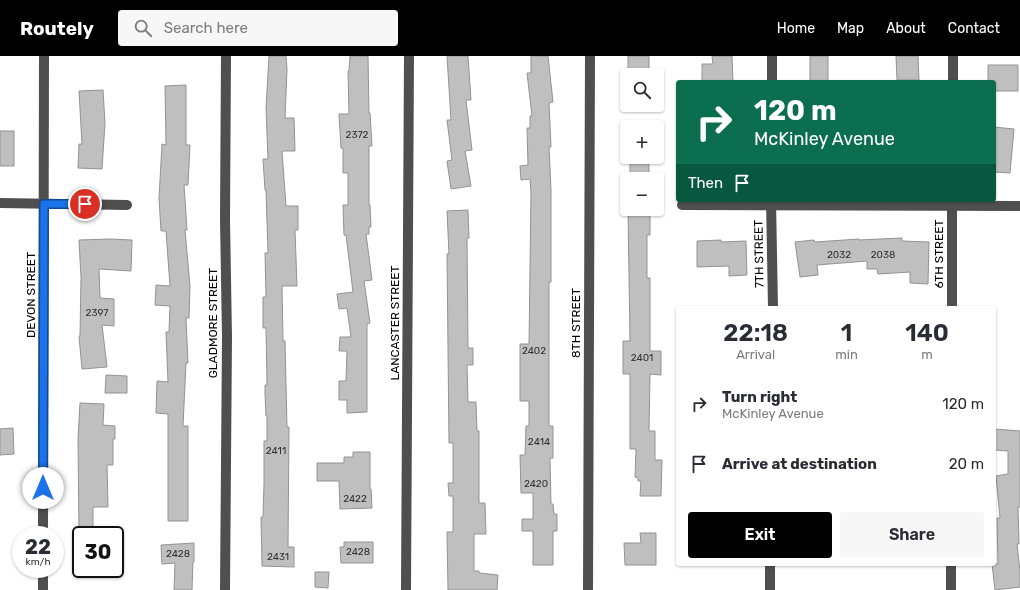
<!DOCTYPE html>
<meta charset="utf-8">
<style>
body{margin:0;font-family:Rubik,sans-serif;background:#f7f7f7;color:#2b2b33;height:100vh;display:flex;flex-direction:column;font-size:15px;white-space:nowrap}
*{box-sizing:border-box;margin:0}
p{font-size:13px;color:#7c7c81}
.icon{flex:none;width:22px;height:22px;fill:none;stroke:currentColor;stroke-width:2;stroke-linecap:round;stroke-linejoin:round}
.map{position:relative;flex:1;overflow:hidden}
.details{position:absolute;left:676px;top:250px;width:320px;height:260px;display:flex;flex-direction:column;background:#fff;border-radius:4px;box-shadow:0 1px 3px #0004}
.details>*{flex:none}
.hud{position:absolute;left:676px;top:24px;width:320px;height:122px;border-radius:4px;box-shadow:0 1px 3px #0004;background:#0b6e4f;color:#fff;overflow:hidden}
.fabs{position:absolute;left:620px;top:12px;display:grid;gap:8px}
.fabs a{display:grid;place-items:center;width:44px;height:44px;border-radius:4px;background:#fff;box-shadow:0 1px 3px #0004;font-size:20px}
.speed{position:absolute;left:12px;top:470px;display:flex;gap:8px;font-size:20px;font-weight:700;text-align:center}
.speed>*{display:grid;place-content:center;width:52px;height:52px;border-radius:50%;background:#fff;box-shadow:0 1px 3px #0004;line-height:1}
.speed small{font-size:10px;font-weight:400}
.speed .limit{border:2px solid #111;border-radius:6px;background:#fff;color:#111}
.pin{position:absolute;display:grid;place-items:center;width:34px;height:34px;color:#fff;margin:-17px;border:2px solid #fff;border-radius:50%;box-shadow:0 1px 4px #0007}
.me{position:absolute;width:44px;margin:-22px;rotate:0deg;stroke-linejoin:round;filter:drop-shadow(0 0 3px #0008)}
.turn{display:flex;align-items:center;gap:14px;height:84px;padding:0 12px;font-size:18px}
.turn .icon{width:52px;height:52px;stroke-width:2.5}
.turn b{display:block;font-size:28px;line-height:34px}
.then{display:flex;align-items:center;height:38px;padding:0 12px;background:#0003;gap:8px;font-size:15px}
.eta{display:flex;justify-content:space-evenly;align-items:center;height:68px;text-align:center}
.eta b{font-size:24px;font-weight:600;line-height:28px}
.cta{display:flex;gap:8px;margin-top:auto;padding:8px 12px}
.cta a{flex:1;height:46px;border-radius:4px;background:#000;color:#fff;font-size:16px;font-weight:600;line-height:46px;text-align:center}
.cta a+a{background:#f7f7f7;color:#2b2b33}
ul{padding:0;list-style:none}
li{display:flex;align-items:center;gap:12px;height:60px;padding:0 12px}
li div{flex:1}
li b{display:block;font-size:15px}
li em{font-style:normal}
header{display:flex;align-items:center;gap:24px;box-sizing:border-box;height:56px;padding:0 20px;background:#000;color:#fff}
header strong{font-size:19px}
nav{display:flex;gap:22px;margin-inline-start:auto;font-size:14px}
.search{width:280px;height:36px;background:#f7f7f7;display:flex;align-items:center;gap:10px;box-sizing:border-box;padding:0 14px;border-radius:4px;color:#7c7c81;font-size:15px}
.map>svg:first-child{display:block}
</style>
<header>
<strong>Routely</strong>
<div class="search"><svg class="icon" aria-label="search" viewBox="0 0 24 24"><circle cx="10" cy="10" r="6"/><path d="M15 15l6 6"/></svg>Search here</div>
<nav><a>Home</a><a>Map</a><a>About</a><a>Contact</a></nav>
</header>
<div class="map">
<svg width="1020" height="534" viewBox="0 0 1020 534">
<rect width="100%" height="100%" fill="#fff"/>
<g fill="#bfbfbf" stroke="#939393">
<polygon points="269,0 286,0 287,13 285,62 294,62 295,95 282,95 286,150 298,150 298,174 295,174 297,230 282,230 283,285 285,285 287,371 289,371 288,491 294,491 294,511 262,510 261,461 263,461 264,428 264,385 267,385 267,360 266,360 265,338 265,329 267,329 266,272 263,272 263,241 266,241 265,197 268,197 266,134 265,134 263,103 268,103 266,52"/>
<polygon points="350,0 368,0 369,57 370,57 372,90 369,90 369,149 370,149 371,171 369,171 369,178 366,178 372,224 364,225 370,267 367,268 367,356 347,357 347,344 339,344 339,325 346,325 347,295 339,295 340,281 351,281 347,252 339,253 337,238 353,236 346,179 344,179 343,149 348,149 348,117 343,117 343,92 341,92 339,58 349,58 348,15 349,15"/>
<polygon points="447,0 468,0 471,44 466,44 472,94 465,95 471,130 451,133 447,105 452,104 447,64 451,64"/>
<polygon points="531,0 548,0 553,46 549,47 551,91 549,91 551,134 551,226 549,226 549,370 553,370 553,402 550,402 551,448 553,448 554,458 557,458 557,475 553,475 553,509 533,509 533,475 522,475 522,463 533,463 533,437 521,437 520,399 525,399 526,370 529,370 529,345 520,345 520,288 529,288 531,136 530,123 521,124 520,110 528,109 527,72 530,72 530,60 532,60 527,17 531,17"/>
<rect x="628" y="0" width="21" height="19"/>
<polygon points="712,0 732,0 733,26 702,26 702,8 713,8"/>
<rect x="810" y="0" width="18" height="26"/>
<polygon points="896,0 918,0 919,24 897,24"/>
<polygon points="988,9 1018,9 1018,35 994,35 994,26 988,26"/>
<polygon points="186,29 186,89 190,89 188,129 184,129 187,174 185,174 190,230 189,262 186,262 188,307 186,307 183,370 188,370 188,465 168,465 168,358 156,357 157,325 168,326 166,276 169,276 170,250 155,249 156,229 170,230 166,175 161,175 159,142 162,88 166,89 165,30"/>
<polygon points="103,34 105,67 102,113 78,112 79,88 82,88 79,35"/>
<polygon points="994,71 1014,73 1010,117 994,116"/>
<rect x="0" y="75" width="14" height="35"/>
<polygon points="649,103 649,123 630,123 630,104"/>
<polygon points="468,154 469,182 467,182 468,292 473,292 473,309 467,309 468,346 476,346 477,375 479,375 479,447 485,447 486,478 474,478 474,515 479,515 479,517 498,519 497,534 448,534 447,476 453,476 453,440 449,440 448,427 453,427 453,387 449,387 447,198 449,198 447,155"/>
<polygon points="628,154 650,154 650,179 647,179 647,222 650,222 650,295 661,295 661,319 650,318 649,375 655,375 655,404 662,404 661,440 640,440 641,425 638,425 638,422 635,421 636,393 630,393 630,318 623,318 623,285 630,285"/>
<polygon points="902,182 902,185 929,186 928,228 910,227 910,216 878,218 877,213 867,213 867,205 817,209 818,219 800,221 795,186 814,184 815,186 859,183 859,184"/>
<polygon points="110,183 132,184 131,215 99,213 100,242 114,243 114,270 102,269 107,311 82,313 79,280 80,280 81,221 79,184"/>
<polygon points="721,184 721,186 746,185 747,219 729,220 729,210 697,211 697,185"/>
<polygon points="106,319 127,320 127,337 105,337"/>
<polygon points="80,347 104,348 103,369 115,370 115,383 113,383 113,409 107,409 108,451 93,451 93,479 79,479 78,383"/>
<polygon points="13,372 14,398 0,399 0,373"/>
<polygon points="995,373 1020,375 1020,451 1018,451 1019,488 1017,488 1020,515 1020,531 995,534 992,508 998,508 997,462 1000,462 996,420 1008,418 1008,395 994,394"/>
<polygon points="353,396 370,396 370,433 371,433 372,452 340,453 339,425 317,425 317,407 344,407 344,401 353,401"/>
<polygon points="640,477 656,477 656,509 625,509 624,487 641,487"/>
<polygon points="344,486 373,486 373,507 341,507 340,491 344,491"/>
<polygon points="194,487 194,506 193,506 192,534 174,534 175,507 162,508 161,489"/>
<polygon points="315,516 329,516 328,532 315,531"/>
</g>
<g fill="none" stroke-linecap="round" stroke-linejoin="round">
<g stroke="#4f4f4f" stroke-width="10">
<polyline points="772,26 772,0"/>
<polyline points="953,26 953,0"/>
<polyline points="771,144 773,252"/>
<polyline points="0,147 127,149"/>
<polyline points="682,149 1020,150"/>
<polyline points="952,252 952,144"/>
<polyline points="43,479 44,0"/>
<polyline points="43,534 43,513"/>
<polyline points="225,534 227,281 225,163 226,0"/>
<polyline points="406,534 409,0"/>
<polyline points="588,534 590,0"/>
<polyline points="770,534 770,508"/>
<polyline points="951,534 951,508"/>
</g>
</g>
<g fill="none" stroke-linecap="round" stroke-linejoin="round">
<g stroke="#114b97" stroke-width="10">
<polyline id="route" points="43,432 44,148 85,148"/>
</g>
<use href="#route" stroke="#1a73e8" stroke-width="7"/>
</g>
<g text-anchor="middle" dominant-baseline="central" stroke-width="4" stroke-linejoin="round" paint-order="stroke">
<g font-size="10" fill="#303030">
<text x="357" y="79">2372</text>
<text x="839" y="199">2032</text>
<text x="883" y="199">2038</text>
<text x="97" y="257">2397</text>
<text x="534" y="295">2402</text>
<text x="642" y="302">2401</text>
<text x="539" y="386">2414</text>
<text x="276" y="395">2411</text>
<text x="536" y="428">2420</text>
<text x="355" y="443">2422</text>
<text x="358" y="496">2428</text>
<text x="178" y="498">2428</text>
<text x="278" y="501">2431</text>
</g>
<g font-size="12" fill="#000" stroke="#fff">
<text transform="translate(759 198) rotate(-91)">7TH STREET</text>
<text transform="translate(939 198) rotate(-90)">6TH STREET</text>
<text transform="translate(31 239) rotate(-90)">DEVON STREET</text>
<text transform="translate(213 267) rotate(-90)">GLADMORE STREET</text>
<text transform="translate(395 267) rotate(-90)">LANCASTER STREET</text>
<text transform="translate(576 267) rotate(-90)">8TH STREET</text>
</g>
</g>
</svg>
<div class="fabs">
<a><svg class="icon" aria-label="search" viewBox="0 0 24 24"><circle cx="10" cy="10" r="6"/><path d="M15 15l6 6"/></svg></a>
<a>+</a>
<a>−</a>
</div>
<div class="speed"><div>22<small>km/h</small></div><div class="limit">30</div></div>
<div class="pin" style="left:85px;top:148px;background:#d93025"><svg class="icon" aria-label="arrive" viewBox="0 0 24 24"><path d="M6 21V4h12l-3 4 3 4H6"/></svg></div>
<svg class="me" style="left:43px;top:432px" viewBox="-20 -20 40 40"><circle r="19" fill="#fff"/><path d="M0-13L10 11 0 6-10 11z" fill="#1a73e8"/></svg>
<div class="hud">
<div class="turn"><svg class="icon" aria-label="right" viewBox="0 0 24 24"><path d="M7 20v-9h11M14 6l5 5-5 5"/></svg><div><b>120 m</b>McKinley Avenue</div></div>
<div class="then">Then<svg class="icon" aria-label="arrive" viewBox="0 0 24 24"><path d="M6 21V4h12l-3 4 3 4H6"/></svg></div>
</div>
<section class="details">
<div class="eta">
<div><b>22:18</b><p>Arrival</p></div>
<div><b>1</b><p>min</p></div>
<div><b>140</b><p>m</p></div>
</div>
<ul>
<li><svg class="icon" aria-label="right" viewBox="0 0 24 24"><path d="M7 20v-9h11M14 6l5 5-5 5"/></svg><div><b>Turn right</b><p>McKinley Avenue</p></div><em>120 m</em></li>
<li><svg class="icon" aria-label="arrive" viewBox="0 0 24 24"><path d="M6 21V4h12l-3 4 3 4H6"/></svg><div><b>Arrive at destination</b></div><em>20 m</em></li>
</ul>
<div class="cta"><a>Exit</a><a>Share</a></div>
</section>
</div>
